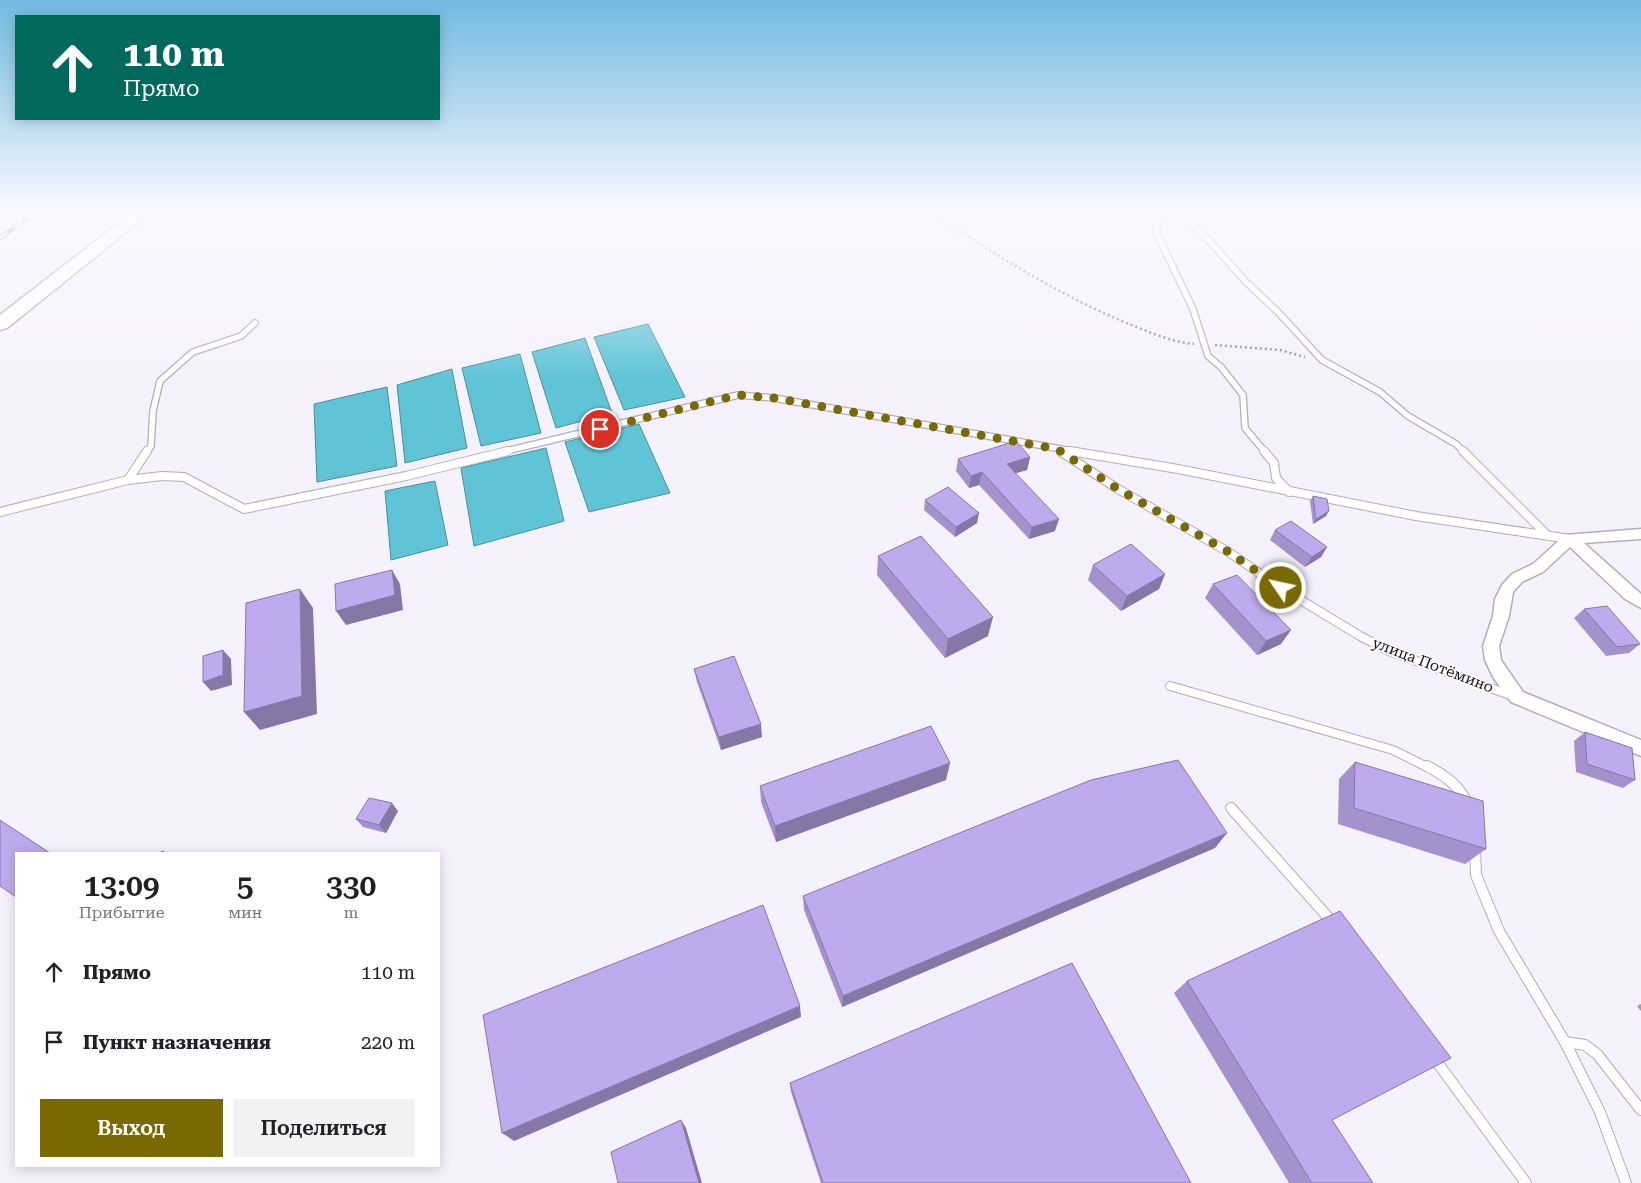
<!DOCTYPE html>
<html lang="ru">
<meta charset="utf-8">
<style>
body{margin:0;font-family:"Roboto Serif",serif;background:#f2f2f2;color:#202124;height:100vh;display:flex;flex-direction:column;font-size:19px;white-space:nowrap}
*{box-sizing:border-box;margin:0}
p{font-size:16px;color:#757577}
.icon{flex:none;width:28px;height:28px;fill:none;stroke:currentColor;stroke-width:2;stroke-linecap:round;stroke-linejoin:round}
.map{position:relative;flex:1;overflow:hidden}
.side{position:absolute;left:15px;top:852px;width:425px;height:315px;display:flex;flex-direction:column;background:#fff;border-radius:0px;box-shadow:0 2px 12px #0003}
.side>*{flex:none}
.banner{position:absolute;left:15px;top:15px;width:425px;height:105px;border-radius:0px;box-shadow:0 2px 12px #0003;background:#00695c;color:#fff;overflow:hidden}
.pin{position:absolute;display:grid;place-items:center;width:42px;height:42px;color:#fff;margin:-21px;border:2px solid #fff;border-radius:50%;box-shadow:0 1px 5px #0007}
.me{position:absolute;width:55px;margin:-28px;rotate:304deg;stroke-linejoin:round;filter:drop-shadow(0 0 4px #0008)}
.turn{display:flex;align-items:center;gap:18px;height:105px;padding:0 25px;font-size:22px}
.turn .icon{width:65px;height:65px;stroke-width:2.5}
.turn b{display:block;font-size:35px;line-height:42px}
.eta{display:flex;justify-content:space-evenly;align-items:center;height:85px;text-align:center}
.eta b{font-size:30px;font-weight:600;line-height:35px}
.cta{display:flex;gap:10px;margin-top:auto;padding:10px 25px}
.cta a{flex:1;height:58px;border-radius:0px;background:#786a00;color:#fff;font-size:20px;font-weight:600;line-height:58px;text-align:center}
.cta a+a{background:#f2f2f2;color:#202124}
ul{padding:0;list-style:none}
li{display:flex;align-items:center;gap:15px;height:70px;padding:0 25px}
li div{flex:1}
li b{display:block;font-size:19px}
li em{font-style:normal}
.map>svg:first-child{display:block}
</style>
<div class="map">
<svg width="1641" height="1183" viewBox="0 0 1641 1183">
<rect width="100%" height="100%" fill="#f5f2fd"/>
<g fill="#60c4d7" stroke="#498f9d">
<polygon points="648,324 685,397 624,410 594,337"/>
<polygon points="585,338 612,413 556,428 532,352"/>
<polygon points="520,354 541,433 481,446 462,368"/>
<polygon points="452,369 467,448 405,463 397,385"/>
<polygon points="387,387 397,466 317,482 314,404"/>
<polygon points="639,424 670,493 589,512 565,442"/>
<polygon points="546,448 564,521 474,546 461,468"/>
<polygon points="435,481 448,545 391,560 385,491"/>
</g>
<g fill="none" stroke-linecap="round" stroke-linejoin="round">
<g stroke="#b2aeb9" stroke-width="8">
<g id="lane-far2">
<polyline points="1166,213 1157,221 1157,234 1193,309 1208,356 1221,367 1243,395 1245,428 1265,452"/>
<polyline points="1177,213 1205,236 1246,282 1278,312 1322,360 1380,392 1408,416 1456,444 1464,452"/>
<polyline points="147,452 151,446 153,411 160,381 193,352 241,336 255,323"/>
<polyline points="502,452 738,395 774,398 1078,452"/>
</g>
</g>
<g stroke="#b2aeb9" stroke-width="10">
<g id="lane-far1">
<polyline points="147,451 128,480 162,476 184,477 244,509 406,476 508,451"/>
<polyline points="1070,451 1178,469 1416,516 1570,539"/>
<polyline points="1264,451 1274,463 1276,478 1289,492"/>
<polyline points="1463,451 1547,535"/>
<polyline points="1061,452 1118,489 1227,551 1281,588 1360,636 1389,651 1513,696"/>
<polyline points="0,512 128,480"/>
<polyline points="1170,686 1393,750 1429,768"/>
</g>
</g>
<g stroke="#b2aeb9" stroke-width="12">
<g id="lane">
<path d="M 1427,766 C 1444,775 1459,785 1467,803"/>
<polyline points="1231,808 1335,925"/>
<polyline points="1475,848 1476,875 1499,931 1565,1042 1600,1112 1626,1183"/>
<polyline points="1565,1042 1585,1045 1597,1054 1641,1110"/>
<polyline points="1434,1058 1526,1183"/>
</g>
</g>
<g stroke="#b2aeb9" stroke-width="3">
<polygon id="street" points="1641,529 1641,539 1584,543 1641,594 1641,608 1625,599 1570,547 1543,572 1522,582 1513,592 1509,616 1499,646 1501,660 1523,692 1641,740 1641,756 1511,702 1493,677 1485,660 1483,646 1493,616 1495,599 1502,585 1512,574 1533,564 1565,535"/>
</g>
<g stroke="#b2aeb9" stroke-width="3">
<polygon id="primary" points="132,213 150,213 7,328 0,330 0,315"/>
</g>
<g stroke="#949199" stroke-width="2.5" stroke-dasharray="2 3" stroke-linecap="butt">
<path d="M 930,213 C 994,253 1058,295 1129,324 C 1150,332 1171,342 1194,344"/>
<polyline points="1215,345 1280,350 1305,357"/>
</g>
<use href="#lane-far2" stroke="#fff" stroke-width="5.5"/>
<use href="#lane-far1" stroke="#fff" stroke-width="8"/>
<use href="#lane" stroke="#fff" stroke-width="10"/>
<use href="#street" fill="#fff" fill-rule="evenodd"/>
<use href="#primary" fill="#fff" fill-rule="evenodd"/>
<g stroke="#69676e" stroke-width="4.5">
<polyline id="rail" points="0,238 35,213"/>
</g>
<use href="#rail" stroke="#fff" stroke-width="3" stroke-dasharray="9" stroke-linecap="butt"/>
</g>
<g fill="#a592cd">
<polygon points="1030,457 1027,470 1015,473 1055,531 1029,539 979,485 969,488 956,471 958,459"/>
<polygon points="1313,496 1326,516 1313,524 1310,501"/>
<polygon points="925,500 977,523 955,537 924,510"/>
<polygon points="1275,530 1327,547 1321,557 1305,567 1270,540"/>
<polygon points="878,556 988,636 945,658 877,575"/>
<polygon points="1093,565 1165,574 1159,589 1121,611 1088,580"/>
<polygon points="1213,584 1281,644 1257,655 1205,598"/>
<polygon points="1584,609 1640,644 1629,653 1606,656 1574,618"/>
<polygon points="694,669 762,737 721,750 697,682"/>
<polygon points="1585,732 1635,780 1623,788 1576,772 1574,741"/>
<polygon points="1355,762 1486,849 1465,864 1338,824 1339,779"/>
<polygon points="946,780 776,842 761,802 760,786"/>
<polygon points="398,811 386,833 363,827 356,819"/>
<polygon points="1215,848 842,1007 804,910 803,896"/>
<polygon points="1187,981 1332,1120 1373,1183 1289,1183 1174,993"/>
<polygon points="1641,1004 1641,1011 1637,1006"/>
<polygon points="790,1083 1191,1183 821,1183 791,1092"/>
</g>
<g fill="#8677a7">
<polygon points="1030,457 1027,470 1004,477 1007,464"/>
<polygon points="982,472 979,485 969,488 971,476"/>
<polygon points="1329,511 1326,516 1313,524 1316,519"/>
<polygon points="979,513 977,523 955,537 956,527"/>
<polygon points="1059,519 1055,531 1029,539 1032,527"/>
<polygon points="1327,547 1321,557 1305,567 1312,557"/>
<polygon points="392,570 400,584 403,610 346,625 336,611"/>
<polygon points="1165,574 1159,589 1121,611 1127,596"/>
<polygon points="300,589 313,608 317,714 260,730 244,712"/>
<polygon points="993,617 988,636 945,658 948,639"/>
<polygon points="1291,630 1281,644 1257,655 1266,641"/>
<polygon points="223,650 231,659 232,685 211,691 203,682"/>
<polygon points="761,724 762,737 721,750 719,737"/>
<polygon points="950,763 946,780 776,842 775,826"/>
<polygon points="392,803 398,811 386,833 379,825"/>
<polygon points="0,820 52,854 51,854"/>
<polygon points="1227,833 1215,848 842,1007 843,996"/>
<polygon points="800,1006 801,1017 514,1141 502,1133"/>
<polygon points="681,1120 686,1128 702,1183 699,1183"/>
</g>
<g fill="#c0aaee" stroke="#8677a7">
<polygon points="1016,441 1030,457 1007,464 1059,519 1032,527 982,472 971,476 958,459"/>
<polygon points="948,487 979,513 956,527 925,500"/>
<polygon points="1313,496 1327,499 1329,511 1316,519"/>
<polygon points="1291,521 1327,547 1312,557 1275,530"/>
<polygon points="921,536 993,617 948,639 878,556"/>
<polygon points="1131,544 1165,574 1127,596 1093,565"/>
<polygon points="392,570 395,595 336,611 335,584"/>
<polygon points="1237,575 1291,630 1266,641 1213,584"/>
<polygon points="300,589 302,696 244,712 246,603"/>
<polygon points="1607,606 1640,644 1617,647 1584,609"/>
<polygon points="223,650 223,675 203,682 203,656"/>
<polygon points="734,656 761,724 719,737 694,669"/>
<polygon points="931,726 950,763 775,826 760,786"/>
<polygon points="1585,732 1632,748 1635,780 1587,764"/>
<polygon points="1178,760 1227,833 843,996 803,896 1091,780"/>
<polygon points="1355,762 1483,801 1486,849 1354,808"/>
<polygon points="369,798 392,803 379,825 356,819"/>
<polygon points="0,820 51,854 16,854 16,897 0,886"/>
<polygon points="162,851 168,854 159,854"/>
<polygon points="763,905 800,1006 502,1133 483,1015"/>
<polygon points="1340,911 1451,1058 1332,1120 1373,1183 1312,1183 1187,981"/>
<polygon points="1072,963 1191,1183 823,1183 790,1083"/>
<polygon points="681,1120 699,1183 618,1183 611,1152"/>
</g>
<linearGradient id="sky" x2="0" y2="1"><stop stop-color="#71bae1"/><stop offset="0.56" stop-color="#faf9fe"/><stop offset="1" stop-color="#faf9fe" stop-opacity="0"/></linearGradient>
<rect width="1641" height="379" fill="url(#sky)"/>
<g fill="none" stroke-linecap="round" stroke-linejoin="round">
<polyline stroke="#786a00" stroke-width="9" stroke-dasharray="0 16.2" points="600,429 738,395 774,398 1057,449 1118,489 1227,551 1281,588"/>
</g>
<g text-anchor="middle" dominant-baseline="central" stroke-width="4" stroke-linejoin="round" paint-order="stroke">
<g font-size="15" fill="#141317" stroke="#fff">
<text transform="translate(1433 665) rotate(21)">улица Потёмино</text>
</g>
</g>
</svg>
<div class="pin" style="left:600px;top:429px;background:#d93025"><svg class="icon" aria-label="arrive" viewBox="0 0 24 24"><path d="M6 21V4h12l-3 4 3 4H6"/></svg></div>
<svg class="me" style="left:1281px;top:588px" viewBox="-20 -20 40 40"><circle r="17" fill="#786a00" stroke="#fff" stroke-width="3"/><path d="M0-11L8 9 0 5-8 9z" fill="#fff"/></svg>
<div class="banner">
<div class="turn"><svg class="icon" aria-label="ahead" viewBox="0 0 24 24"><path d="M12 20V5M6 11l6-6 6 6"/></svg><div><b>110 m</b>Прямо</div></div>
</div>
<section class="side">
<div class="eta">
<div><b>13:09</b><p>Прибытие</p></div>
<div><b>5</b><p>мин</p></div>
<div><b>330</b><p>m</p></div>
</div>
<ul>
<li><svg class="icon" aria-label="ahead" viewBox="0 0 24 24"><path d="M12 20V5M6 11l6-6 6 6"/></svg><div><b>Прямо</b></div><em>110 m</em></li>
<li><svg class="icon" aria-label="arrive" viewBox="0 0 24 24"><path d="M6 21V4h12l-3 4 3 4H6"/></svg><div><b>Пункт назначения</b></div><em>220 m</em></li>
</ul>
<div class="cta"><a>Выход</a><a>Поделиться</a></div>
</section>
</div>
